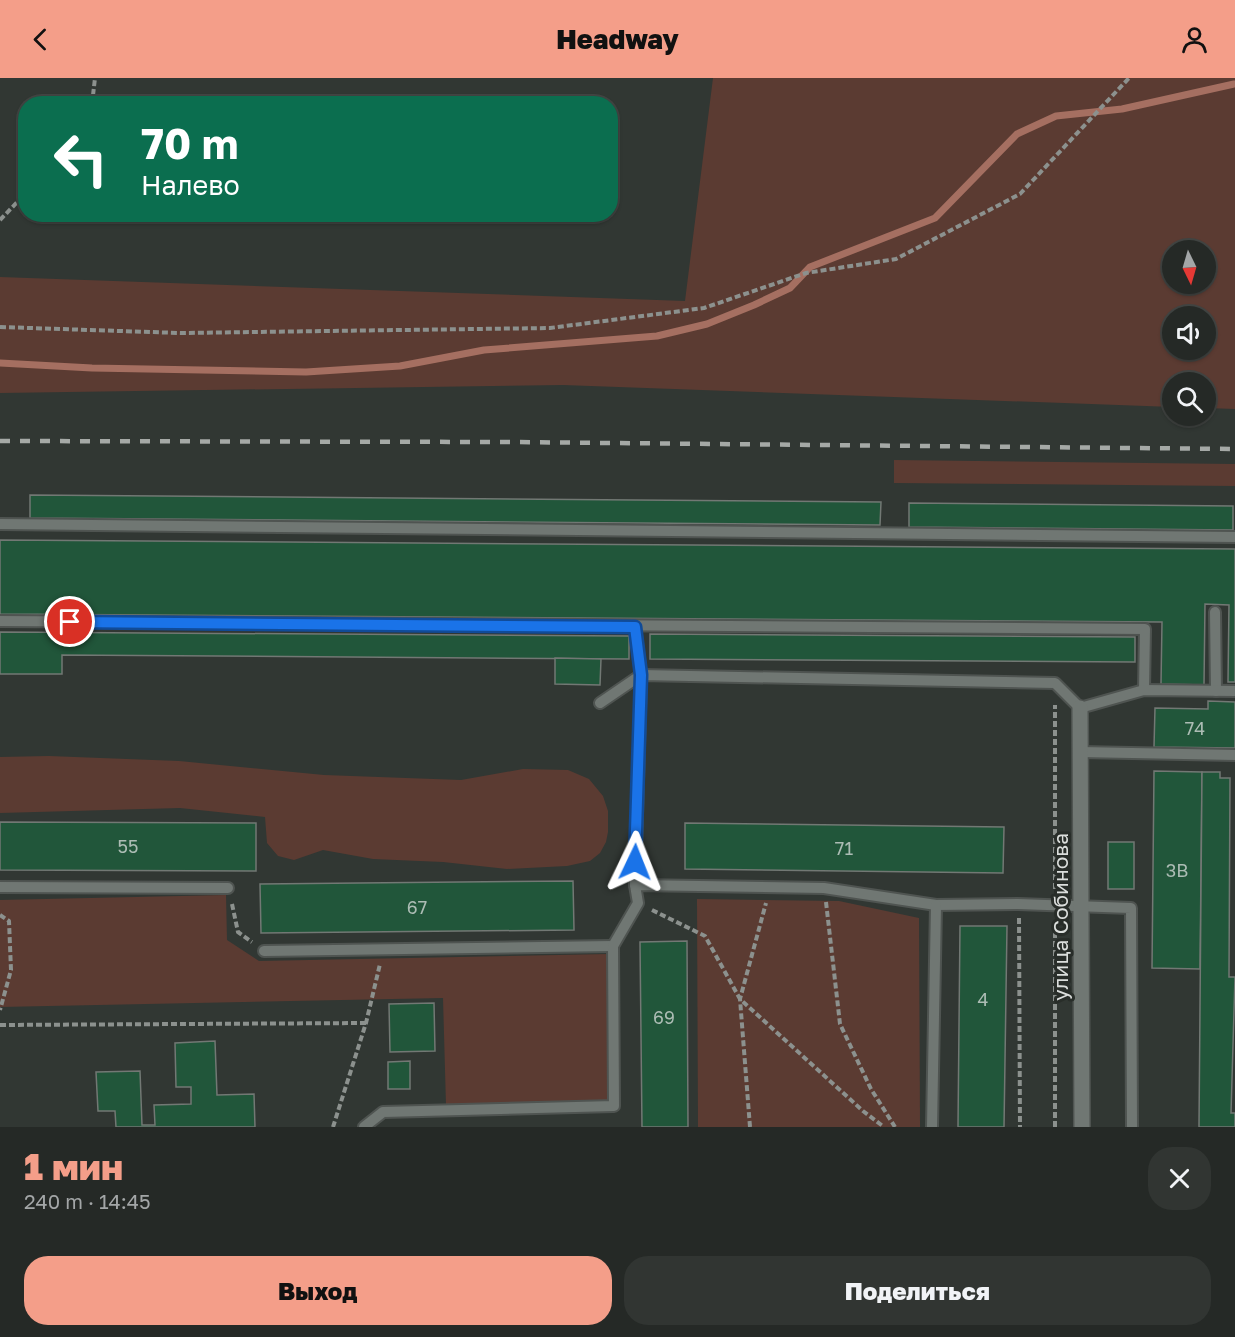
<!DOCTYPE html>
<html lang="ru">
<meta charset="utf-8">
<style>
body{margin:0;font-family:"Golos Text",sans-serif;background:#313532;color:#f1f3f6;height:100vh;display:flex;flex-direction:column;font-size:22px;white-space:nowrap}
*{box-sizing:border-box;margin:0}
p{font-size:20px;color:#a3a6a7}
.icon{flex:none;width:33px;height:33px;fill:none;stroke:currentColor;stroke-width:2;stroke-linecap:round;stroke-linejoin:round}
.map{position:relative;height:1049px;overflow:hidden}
.sheet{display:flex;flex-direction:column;background:#252926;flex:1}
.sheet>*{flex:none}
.hud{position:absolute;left:18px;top:18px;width:600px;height:126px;border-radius:24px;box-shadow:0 2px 4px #0004,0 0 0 2px #424543;background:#0b6e4f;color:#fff;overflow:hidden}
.needle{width:39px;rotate:175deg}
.fabs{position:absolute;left:1162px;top:162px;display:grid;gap:12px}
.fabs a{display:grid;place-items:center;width:54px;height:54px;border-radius:50%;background:#252926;box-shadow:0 2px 4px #0004,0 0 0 2px #424543;font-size:30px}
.pin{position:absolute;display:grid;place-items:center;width:51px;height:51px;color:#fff;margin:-26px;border:3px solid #fff;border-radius:50%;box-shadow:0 2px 6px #0007}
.me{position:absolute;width:66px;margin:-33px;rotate:2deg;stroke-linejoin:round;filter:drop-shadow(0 0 4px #0008)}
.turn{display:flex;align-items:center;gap:21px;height:126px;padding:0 24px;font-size:27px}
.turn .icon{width:78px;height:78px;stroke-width:2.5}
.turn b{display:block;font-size:42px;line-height:51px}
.round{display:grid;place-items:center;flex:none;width:63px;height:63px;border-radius:24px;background:#313532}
.summary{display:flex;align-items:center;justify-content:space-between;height:102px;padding:0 24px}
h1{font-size:36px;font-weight:800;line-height:45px;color:#f49e89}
.action{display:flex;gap:12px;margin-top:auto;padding:12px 24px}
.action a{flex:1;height:69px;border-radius:24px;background:#f49e89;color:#111;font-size:24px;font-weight:800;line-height:69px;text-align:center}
.action a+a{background:#313532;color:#f1f3f6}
header{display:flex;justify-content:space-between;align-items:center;height:78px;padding:0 24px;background:#f49e89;color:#111;font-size:27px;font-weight:800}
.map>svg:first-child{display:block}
</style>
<header><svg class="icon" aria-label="back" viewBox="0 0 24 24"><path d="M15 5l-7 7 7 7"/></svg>Headway<svg class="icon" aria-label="person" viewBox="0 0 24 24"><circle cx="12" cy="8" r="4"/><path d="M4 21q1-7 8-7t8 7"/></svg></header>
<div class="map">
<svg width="1235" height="1049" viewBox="0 0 1235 1049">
<rect width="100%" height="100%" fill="#313733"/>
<g fill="#5b3b32" fill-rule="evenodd">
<path d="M 713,0 L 1235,0 L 1235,331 L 1206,330 L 1206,304 L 1173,304 L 1173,329 L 563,307 L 0,315 L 0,199 L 685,223 ZM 1206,172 L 1206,206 L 1173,206 L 1173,172 ZM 1173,238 L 1206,238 L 1206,272 L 1173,272 Z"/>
<polygon points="894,382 1235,386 1235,408 894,405"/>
<polygon points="49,678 179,683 324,697 461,702 523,691 568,692 589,701 603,718 608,733 608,754 606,764 600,775 590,783 567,788 507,791 443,784 373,781 323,772 294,782 278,778 267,765 265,739 180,730 0,735 0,679"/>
<polygon points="226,817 227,862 259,883 608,876 611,1023 446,1027 443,920 0,929 0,822"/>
<polygon points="697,821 839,823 919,840 920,1049 698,1049"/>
</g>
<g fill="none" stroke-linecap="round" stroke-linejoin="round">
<polyline stroke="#a56f61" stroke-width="7" points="0,285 92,290 306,294 400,288 484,272 657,258 707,246 754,227 790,210 810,189 935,140 1017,56 1056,38 1122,31 1234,6"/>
</g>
<g fill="#21563a" stroke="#727874" stroke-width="1.5">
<polygon points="30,417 881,424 880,447 30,440"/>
<polygon points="909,425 1233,428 1233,452 909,449"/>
<polygon points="0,462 1235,471 1235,604 1228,604 1229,527 1205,526 1204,607 1161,606 1162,544 0,536"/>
<polygon points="0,554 629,558 629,581 62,577 62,596 0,596"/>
<polygon points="650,556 1135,559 1135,584 650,581"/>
<polygon points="555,580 601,581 600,607 555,606"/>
<polygon points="1208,623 1235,624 1235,670 1154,669 1155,630 1208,631"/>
<polygon points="1154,693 1202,694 1200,891 1152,890"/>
<polygon points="1202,694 1220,694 1220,700 1230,700 1229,899 1235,899 1231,1035 1235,1035 1235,1049 1199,1049"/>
<polygon points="0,744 256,745 256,793 0,792"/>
<polygon points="685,745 1004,749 1003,795 685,791"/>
<rect x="1108" y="764" width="26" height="47"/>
<polygon points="573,803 574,852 261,855 260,806"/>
<polygon points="960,848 1007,848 1004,1049 958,1049"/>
<polygon points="687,863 688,1049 642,1049 640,864"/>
<polygon points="434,925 435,973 390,974 389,926"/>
<polygon points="215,963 217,1017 254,1016 255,1049 116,1049 115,1033 98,1033 96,994 140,993 142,1047 155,1047 154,1027 191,1026 191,1009 176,1009 175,965"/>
<polygon points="410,983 410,1011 388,1011 388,984"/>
</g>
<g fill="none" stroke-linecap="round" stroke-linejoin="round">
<g stroke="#4f5451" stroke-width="14">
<g id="lane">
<polyline points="0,446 1235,459"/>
<polyline points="1215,534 1216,613"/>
<polyline points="0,543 1145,551 1144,612"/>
<polyline points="600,625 641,597 1055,605 1080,630 1144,612 1235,613"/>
<polyline points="1080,674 1235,677"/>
<polyline points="635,807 641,597 635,549"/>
<polyline points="0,809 228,810"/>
<polyline points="264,873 613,868"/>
<polyline points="364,1049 383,1034 614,1028 613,868 638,825 635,807 824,810 936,827 1018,826 1131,830 1132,1049"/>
<polyline points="932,1049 936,827"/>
</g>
</g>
<g stroke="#4f5451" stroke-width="18">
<polyline id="street" points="1080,630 1082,1049"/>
</g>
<g stroke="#8c918e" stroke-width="4" stroke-dasharray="6 3" stroke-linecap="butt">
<polyline points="92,26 95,0"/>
<polyline points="0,142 26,115"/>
<polyline points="0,249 180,255 550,250 704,230 806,195 896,181 1020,116 1129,0"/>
<polyline points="1055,811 1055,627"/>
<polyline points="826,824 840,946 871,1011 895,1049"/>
<polyline points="232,826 238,854 252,864"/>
<polyline points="652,832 705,858 740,921 863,1033 884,1049"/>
<polyline points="0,837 9,843 11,892 0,932"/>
<polyline points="1019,840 1020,1049"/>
<polyline points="0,947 366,945"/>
<polyline points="333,1049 366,945 380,886"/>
<polyline points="750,1049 740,921 766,825"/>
<polyline points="1055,1049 1055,843"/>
</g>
<use href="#lane" stroke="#707773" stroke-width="10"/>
<use href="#street" stroke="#707773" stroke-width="15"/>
<polyline stroke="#a5a9a6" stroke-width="4.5" stroke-dasharray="10 10" stroke-linecap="butt" points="0,363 508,364 1235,371"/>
</g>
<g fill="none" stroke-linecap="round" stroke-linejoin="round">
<g stroke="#114b97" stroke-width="15">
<polyline id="route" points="70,544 635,549 641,597 635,784"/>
</g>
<use href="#route" stroke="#1a73e8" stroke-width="10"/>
</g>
<g text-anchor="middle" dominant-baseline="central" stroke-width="6" stroke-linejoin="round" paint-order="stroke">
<g font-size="18" fill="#acbcb4">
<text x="1195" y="650">74</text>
<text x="128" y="768">55</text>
<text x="844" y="770">71</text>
<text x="1177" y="792">3В</text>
<text x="417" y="829">67</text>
<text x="983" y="921">4</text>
<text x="664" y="939">69</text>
</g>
<g font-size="21" fill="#dbdedc" stroke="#282d29">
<text transform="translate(1060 839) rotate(-90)">улица Собинова</text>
</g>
</g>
</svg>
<div class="fabs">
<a><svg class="needle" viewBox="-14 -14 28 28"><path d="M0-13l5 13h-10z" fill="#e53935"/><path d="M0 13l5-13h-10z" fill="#a3a6a7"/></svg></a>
<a><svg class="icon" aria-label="sound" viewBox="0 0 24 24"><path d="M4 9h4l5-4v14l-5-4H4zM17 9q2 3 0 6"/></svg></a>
<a><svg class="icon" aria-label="search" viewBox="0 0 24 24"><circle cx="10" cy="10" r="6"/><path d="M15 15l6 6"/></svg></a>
</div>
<div class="pin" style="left:70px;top:544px;background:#d93025"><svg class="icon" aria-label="arrive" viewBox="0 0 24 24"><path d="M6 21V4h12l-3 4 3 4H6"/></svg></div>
<svg class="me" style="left:635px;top:784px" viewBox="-20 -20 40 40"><path d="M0-17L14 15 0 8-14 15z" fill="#1a73e8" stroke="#fff" stroke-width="4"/></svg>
<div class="hud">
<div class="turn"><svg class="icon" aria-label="left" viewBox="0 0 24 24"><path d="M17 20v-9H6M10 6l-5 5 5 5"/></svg><div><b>70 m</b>Налево</div></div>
</div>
</div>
<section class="sheet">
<div class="summary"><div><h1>1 мин</h1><p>240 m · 14:45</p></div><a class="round"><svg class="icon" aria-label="close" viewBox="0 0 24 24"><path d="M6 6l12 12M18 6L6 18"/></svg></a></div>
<div class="action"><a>Выход</a><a>Поделиться</a></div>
</section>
